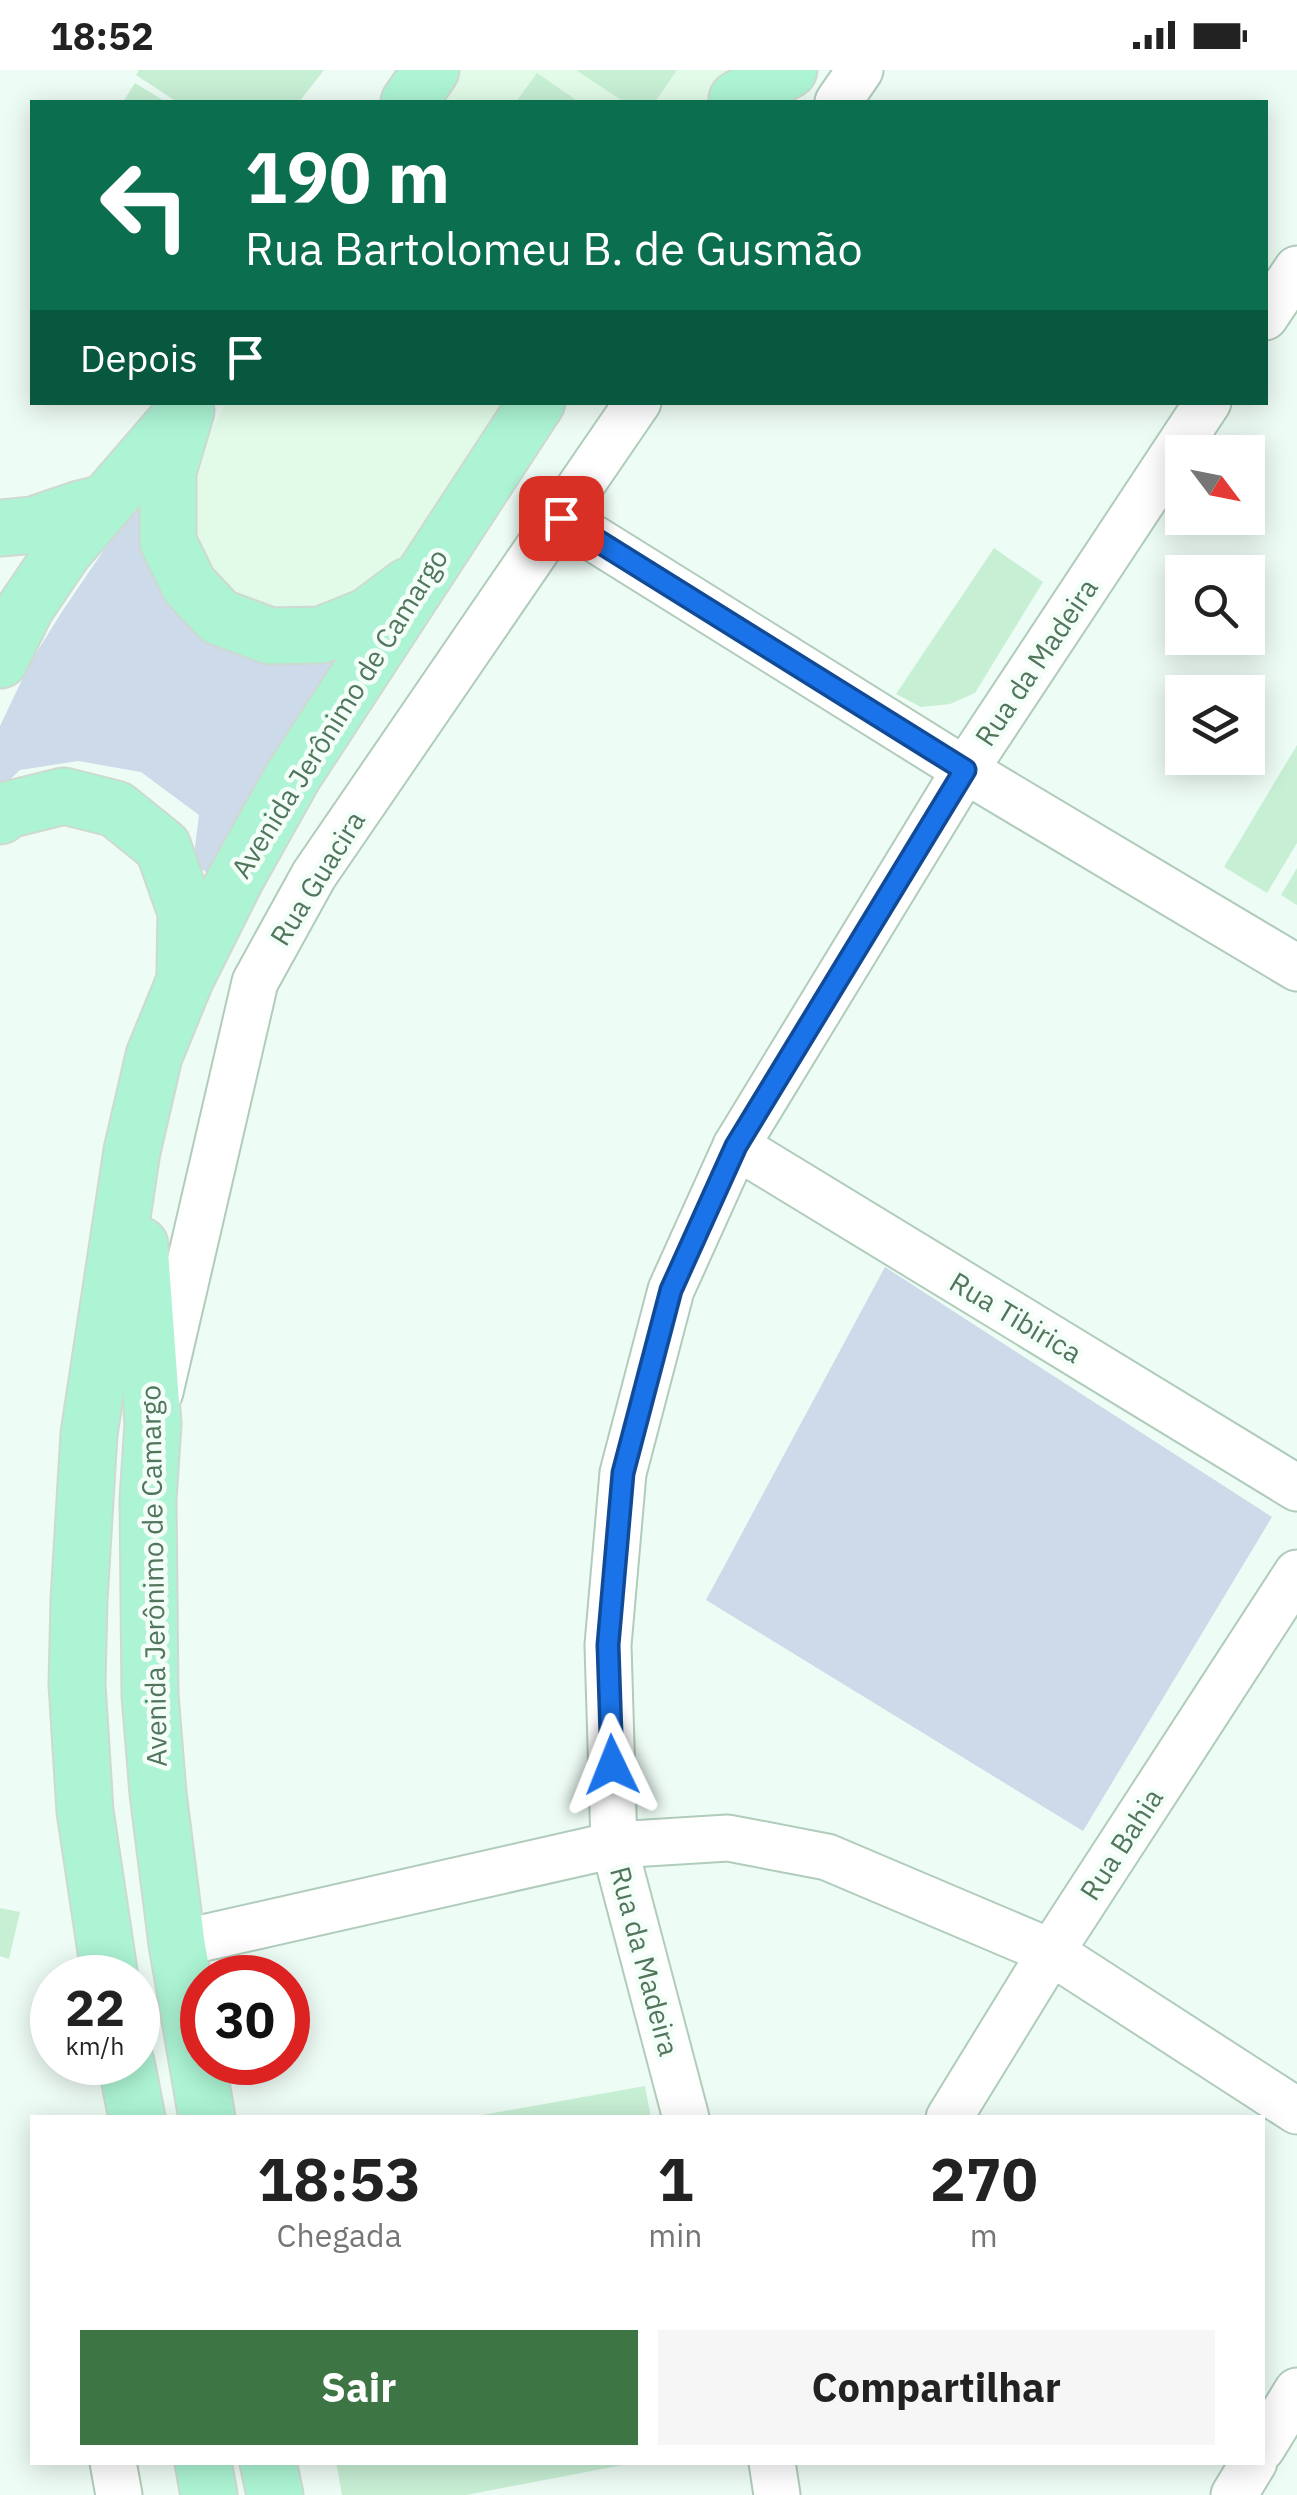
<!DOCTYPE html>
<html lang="pt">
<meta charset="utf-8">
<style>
body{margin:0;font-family:"IBM Plex Sans",sans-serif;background:#f6f6f6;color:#222;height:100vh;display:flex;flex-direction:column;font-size:38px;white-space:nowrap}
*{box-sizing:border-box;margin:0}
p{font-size:32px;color:#767676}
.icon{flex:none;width:55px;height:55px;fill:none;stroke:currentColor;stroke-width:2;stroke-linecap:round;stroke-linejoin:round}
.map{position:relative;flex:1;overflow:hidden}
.side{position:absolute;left:30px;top:2045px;width:1235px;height:350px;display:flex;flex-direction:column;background:#fff;border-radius:0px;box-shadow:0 5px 25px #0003}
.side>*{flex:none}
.guide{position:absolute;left:30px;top:30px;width:1238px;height:305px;border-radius:0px;box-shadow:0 5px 25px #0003;background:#0b6e4f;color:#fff;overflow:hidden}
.needle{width:65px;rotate:122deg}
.tools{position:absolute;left:1165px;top:365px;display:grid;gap:20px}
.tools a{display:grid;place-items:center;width:100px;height:100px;border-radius:0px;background:#fff;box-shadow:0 5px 25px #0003;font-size:50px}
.speed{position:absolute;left:30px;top:1885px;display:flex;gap:20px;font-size:50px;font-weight:700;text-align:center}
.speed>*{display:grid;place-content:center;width:130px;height:130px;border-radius:50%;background:#fff;box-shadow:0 5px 25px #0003;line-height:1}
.speed small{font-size:25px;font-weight:400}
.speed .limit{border:15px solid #d22;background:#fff;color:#111}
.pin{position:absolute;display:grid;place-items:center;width:85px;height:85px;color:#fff;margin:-42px;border-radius:20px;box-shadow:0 5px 15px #0006}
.me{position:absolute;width:110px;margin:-55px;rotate:358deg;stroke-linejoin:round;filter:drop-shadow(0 0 8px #0008)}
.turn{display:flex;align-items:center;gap:35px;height:210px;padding:0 50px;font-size:45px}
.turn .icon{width:130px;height:130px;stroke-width:2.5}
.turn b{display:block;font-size:70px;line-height:85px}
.then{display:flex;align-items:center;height:95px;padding:0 50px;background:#0003;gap:20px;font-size:38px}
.eta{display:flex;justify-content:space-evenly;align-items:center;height:170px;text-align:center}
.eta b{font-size:60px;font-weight:800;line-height:70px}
.primary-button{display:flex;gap:20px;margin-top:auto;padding:20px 50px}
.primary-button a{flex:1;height:115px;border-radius:0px;background:#3d7545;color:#fff;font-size:40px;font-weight:800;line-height:115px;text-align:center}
.primary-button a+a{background:#f6f6f6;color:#222}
.status{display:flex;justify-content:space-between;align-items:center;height:70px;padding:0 50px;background:#fff;direction:ltr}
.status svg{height:28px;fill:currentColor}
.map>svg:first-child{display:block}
</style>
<div class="status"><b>18:52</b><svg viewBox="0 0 49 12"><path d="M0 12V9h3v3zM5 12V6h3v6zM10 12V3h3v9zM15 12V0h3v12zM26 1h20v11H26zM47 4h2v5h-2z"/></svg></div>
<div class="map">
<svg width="1297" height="2425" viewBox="0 0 1297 2425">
<rect width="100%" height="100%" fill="#edfcf5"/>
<g fill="#e2fbe8">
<polygon points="461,0 730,0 710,32 438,32"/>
<polygon points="226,333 514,333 413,481 365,529 272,549 239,533 186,459 189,402"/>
</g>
<g fill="#ccdae9">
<polygon points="136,424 209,570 269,594 359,579 212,806 193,793 199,745 141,702 78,691 20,700 0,719 0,656 30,593 63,540 123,452"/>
<polygon points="885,1197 1272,1447 1083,1761 706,1530"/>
</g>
<g fill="#c7efd4">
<polygon points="139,0 324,0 299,32 177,32 136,5"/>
<polygon points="576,0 677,0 655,32 624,32"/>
<polygon points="537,3 579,32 516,32"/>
<polygon points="135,13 166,32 123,32"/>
<polygon points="994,478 1043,512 975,623 950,634 921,637 896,624"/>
<polygon points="1297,675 1297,773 1267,823 1224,797"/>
<polygon points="1297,798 1297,835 1281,825"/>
<polygon points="0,1838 20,1842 9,1889 0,1886"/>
<polygon points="645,2016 651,2048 477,2048 477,2046"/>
<polygon points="336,2392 628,2392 628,2394 466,2425 342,2425"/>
</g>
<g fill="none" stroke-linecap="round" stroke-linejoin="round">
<g stroke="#b0ccba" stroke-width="49">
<g id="minor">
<polyline points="838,32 860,0"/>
<polyline points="1265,247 1297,199"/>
<polyline points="561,448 965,700 1297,898"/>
<polyline points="736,1076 1297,1418"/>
<polyline points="160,1322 255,912 314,805 638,332"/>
<polyline points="177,1874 614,1775 728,1768 827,1787 1051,1882 1297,2041"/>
<polyline points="686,2048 614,1775 608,1575 623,1403 671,1220 736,1076 965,700 1208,332"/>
<polyline points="949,2048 1051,1882 1297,1503"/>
<polyline points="1262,2378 1297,2321"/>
<polyline points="113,2392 119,2425"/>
<polyline points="772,2392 777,2425"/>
<polyline points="1234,2425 1254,2392"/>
</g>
</g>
<g stroke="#ced9d1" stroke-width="59">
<g id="major">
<polyline points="737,29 789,0"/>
<polyline points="409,32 431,0"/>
<polyline points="186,341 168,401 168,472 189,515 219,547 270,566 321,565 368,546 408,516"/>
<polyline points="0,458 33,455 80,439 105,433"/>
<polyline points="0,590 26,537 64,481 177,350"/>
<polyline points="0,746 7,740 64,726 116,739 163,777 186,842 185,902"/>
<polyline points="140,1175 153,1354 148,1429 150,1625 158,1723 177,1874 207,2048"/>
<polyline points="110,1908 85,1741 77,1614 79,1530 89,1364 132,1081 154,986 185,910 237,806 293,706 537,332"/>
<polyline points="126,1992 137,2048"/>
<polyline points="203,2392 209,2425"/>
<polyline points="268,2392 275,2425"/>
</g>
</g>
<use href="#minor" stroke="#fff" stroke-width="45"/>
<use href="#major" stroke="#acf4d4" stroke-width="55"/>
</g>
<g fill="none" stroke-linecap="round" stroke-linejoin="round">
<g stroke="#114b97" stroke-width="25">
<polyline id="route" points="561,448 965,700 736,1076 671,1220 623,1403 608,1575 612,1695"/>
</g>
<use href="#route" stroke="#1a73e8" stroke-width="18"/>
</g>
<g text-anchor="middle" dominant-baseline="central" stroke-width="9" stroke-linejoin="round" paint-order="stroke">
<g font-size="28" fill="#51765b" stroke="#f4fef9">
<text transform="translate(1036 592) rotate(-56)">Rua da Madeira</text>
<text transform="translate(339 643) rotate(-58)">Avenida Jerônimo de Camargo</text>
<text transform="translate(317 808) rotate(-58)">Rua Guacira</text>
<text transform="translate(1016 1247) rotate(31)">Rua Tibirica</text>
<text transform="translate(153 1506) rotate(-91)">Avenida Jerônimo de Camargo</text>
<text transform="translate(1121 1774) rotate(-57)">Rua Bahia</text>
<text transform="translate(645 1891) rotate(75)">Rua da Madeira</text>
</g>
</g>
</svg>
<div class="tools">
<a><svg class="needle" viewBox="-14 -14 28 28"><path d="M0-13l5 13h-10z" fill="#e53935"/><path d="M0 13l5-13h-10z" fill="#767676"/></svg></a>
<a><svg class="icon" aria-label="search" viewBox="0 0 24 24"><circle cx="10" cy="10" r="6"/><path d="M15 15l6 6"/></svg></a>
<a><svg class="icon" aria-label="layers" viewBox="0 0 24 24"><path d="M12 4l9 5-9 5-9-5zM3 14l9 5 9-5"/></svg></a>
</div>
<div class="speed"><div>22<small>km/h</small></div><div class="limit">30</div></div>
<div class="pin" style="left:561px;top:448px;background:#d93025"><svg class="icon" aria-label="arrive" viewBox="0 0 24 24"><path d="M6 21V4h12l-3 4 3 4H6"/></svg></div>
<svg class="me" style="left:612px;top:1695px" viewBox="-20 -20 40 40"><path d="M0-17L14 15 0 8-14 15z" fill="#1a73e8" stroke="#fff" stroke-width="4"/></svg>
<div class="guide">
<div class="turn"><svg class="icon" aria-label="left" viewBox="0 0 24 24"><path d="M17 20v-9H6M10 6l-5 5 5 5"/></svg><div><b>190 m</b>Rua Bartolomeu B. de Gusmão</div></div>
<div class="then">Depois<svg class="icon" aria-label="arrive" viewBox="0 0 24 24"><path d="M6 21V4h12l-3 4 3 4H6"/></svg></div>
</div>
<section class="side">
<div class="eta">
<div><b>18:53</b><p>Chegada</p></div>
<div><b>1</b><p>min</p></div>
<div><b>270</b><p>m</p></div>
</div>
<div class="primary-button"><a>Sair</a><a>Compartilhar</a></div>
</section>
</div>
